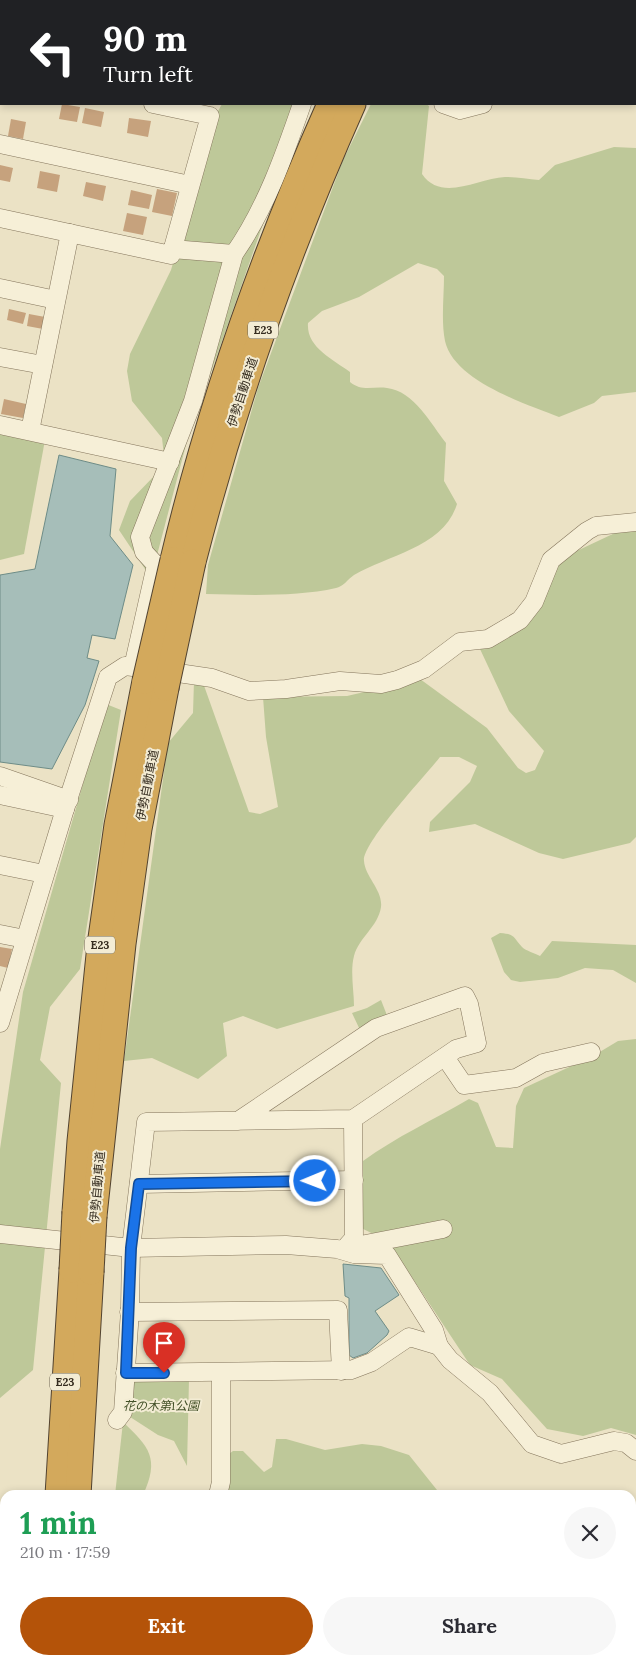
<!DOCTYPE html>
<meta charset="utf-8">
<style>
body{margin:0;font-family:Lora,"Noto Sans JP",serif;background:#f7f7f7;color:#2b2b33;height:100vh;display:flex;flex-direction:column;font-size:19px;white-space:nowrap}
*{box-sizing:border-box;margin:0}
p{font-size:16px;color:#7c7c81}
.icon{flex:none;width:28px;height:28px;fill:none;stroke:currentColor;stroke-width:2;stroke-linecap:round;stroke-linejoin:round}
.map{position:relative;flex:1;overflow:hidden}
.side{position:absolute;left:0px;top:1490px;width:636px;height:175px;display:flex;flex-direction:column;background:#fff;border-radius:15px 15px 0 0;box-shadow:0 2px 8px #0003}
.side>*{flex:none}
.top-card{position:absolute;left:0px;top:0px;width:636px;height:105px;box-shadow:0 2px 8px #0003;background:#202124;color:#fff;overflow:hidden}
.pin{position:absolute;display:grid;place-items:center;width:42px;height:42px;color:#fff;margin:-51px -21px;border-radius:50% 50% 50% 0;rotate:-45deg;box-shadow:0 0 5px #0007}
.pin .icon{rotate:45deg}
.me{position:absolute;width:55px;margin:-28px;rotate:269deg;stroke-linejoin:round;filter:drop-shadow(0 0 4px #0008)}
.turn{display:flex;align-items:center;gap:18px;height:105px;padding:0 20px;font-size:22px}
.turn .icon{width:65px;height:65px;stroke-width:2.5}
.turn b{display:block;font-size:35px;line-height:42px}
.round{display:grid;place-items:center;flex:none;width:52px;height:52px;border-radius:26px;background:#f7f7f7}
.overview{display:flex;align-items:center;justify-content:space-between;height:85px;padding:0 20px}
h1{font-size:30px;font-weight:700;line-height:38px;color:#1e9e55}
.button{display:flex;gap:10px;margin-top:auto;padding:10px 20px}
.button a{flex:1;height:58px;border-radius:30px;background:#b45309;color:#fff;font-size:20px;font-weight:700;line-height:58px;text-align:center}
.button a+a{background:#f7f7f7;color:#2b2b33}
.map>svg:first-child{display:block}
</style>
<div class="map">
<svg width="636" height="1665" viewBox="0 0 636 1665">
<rect width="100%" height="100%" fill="#ebe2c5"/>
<g fill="#bec899">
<polygon points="222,104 305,104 187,441 151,578 119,530 130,501 156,474 164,456 162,438 132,401 127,371 130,354 171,270 217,113"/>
<path d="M 371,104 L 426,104 L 429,106 L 422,174 C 442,203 478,178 505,177 C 516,177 528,179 539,180 L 555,165 L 614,147 L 636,148 L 636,392 L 602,396 L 594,403 L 559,417 C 526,404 454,381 445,341 C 441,321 444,296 444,276 L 437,269 L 418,263 L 359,297 L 322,311 L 308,323 C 306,347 332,359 350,372 L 350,382 C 362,392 373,386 387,388 C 414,391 431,424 446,443 L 444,481 L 457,504 C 444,547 388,555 354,575 C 348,579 343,587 336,588 C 297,597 246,595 206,594 L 208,565 L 258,388 L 343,160 Z"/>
<polygon points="0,431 45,440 24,554 0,560"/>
<path d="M 636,531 L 636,837 L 630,843 L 563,859 L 539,853 L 475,824 L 429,832 L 430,822 L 470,782 L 477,766 L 459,757 L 440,757 C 426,775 362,843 364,861 C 365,877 383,890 381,907 C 378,927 359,937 354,956 C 350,971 354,991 354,1006 L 277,1029 L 243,1016 L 223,1023 L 227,1056 L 198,1079 L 152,1058 L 124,1061 L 168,743 L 193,713 L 194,681 L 202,680 L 249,812 L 260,814 L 278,807 L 266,737 L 263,697 L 347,696 L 420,679 L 487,728 L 518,768 L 526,773 L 535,770 L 544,751 L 509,711 L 480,649 L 481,645 L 512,629 L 550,570 L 564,557 L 617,532 Z"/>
<polygon points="106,704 121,710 80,969 50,1007 40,1060 61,1083 33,1370 0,1398 0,1149 23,992"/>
<path d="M 500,933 C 515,934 513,937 522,947 C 526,951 535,953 540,956 L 552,941 L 636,945 L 636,983 L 613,970 L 585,968 L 558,978 L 520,982 L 511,980 L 504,972 L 491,938 Z"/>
<polygon points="381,1000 388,1018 361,1032 352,1013 367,1008"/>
<path d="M 636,1039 L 636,1435 L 611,1428 L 583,1436 L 547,1429 L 502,1379 L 470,1365 L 388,1241 L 359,1227 L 363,1161 C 396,1137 433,1120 469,1099 L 478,1103 L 496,1147 L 513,1148 L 516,1106 L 524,1088 L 593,1056 L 618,1041 Z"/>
<polygon points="189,1379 187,1466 174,1441 158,1435 127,1415 130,1386 137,1380"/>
<path d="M 123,1422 C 149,1447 160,1458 143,1495 L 115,1495 Z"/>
<polygon points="276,1439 286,1439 325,1450 362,1444 381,1446 409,1455 441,1495 224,1495 226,1456 233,1451 243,1451 264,1472 272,1467"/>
<polygon points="4,1508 5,1660 27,1660 26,1665 0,1665 0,1513"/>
<polygon points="98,1660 358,1660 349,1665 98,1665"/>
<polygon points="415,1660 570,1660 571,1665 411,1665"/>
</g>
<g fill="#a6beb9" stroke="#6e8c87">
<polygon points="59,455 116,469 110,536 133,565 115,639 92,635 87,658 99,661 85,705 52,769 0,762 0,575 35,569"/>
<polygon points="343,1264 381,1268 399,1295 375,1311 389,1331 387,1335 367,1353 353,1358 349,1355 349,1298 345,1296"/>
</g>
<g fill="#c6a27d">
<polygon points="62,104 80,107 77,122 59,119"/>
<polygon points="85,108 104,112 101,127 82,123"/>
<polygon points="129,118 151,121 148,137 127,133"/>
<polygon points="11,119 26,122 23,139 8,136"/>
<polygon points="0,165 13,168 10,182 0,180"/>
<polygon points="40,171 60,175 57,192 37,188"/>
<polygon points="86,182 106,186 103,201 83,196"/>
<polygon points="157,189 177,193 172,216 152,212"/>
<polygon points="131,190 152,195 149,209 128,205"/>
<polygon points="127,213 147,217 143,235 123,231"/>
<polygon points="9,309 26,313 23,324 7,320"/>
<polygon points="29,314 45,317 43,329 27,326"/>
<polygon points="4,399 26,404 23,418 1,414"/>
<polygon points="0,947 12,949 8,968 0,966"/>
</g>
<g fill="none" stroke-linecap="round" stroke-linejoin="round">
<g stroke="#84755c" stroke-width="19">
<g id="minor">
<polyline points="31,0 37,1"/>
<polyline points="258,1 258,0"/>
<polyline points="634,1 636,0"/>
<polyline points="0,72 1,72"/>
<polyline points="443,104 460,110 483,104"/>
<polyline points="0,144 190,185"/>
<polyline points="0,218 171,255 210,116 153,104"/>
<polyline points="172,249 234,254"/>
<polyline points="0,288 56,300"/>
<polyline points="0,357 43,365"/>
<polyline points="0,425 170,462"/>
<polyline points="30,431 70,233"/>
<polyline points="158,670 212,678 249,691 286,689 340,681 381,684 397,680 424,669 460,642 488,639 520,620 534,602 551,560 587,531 596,526 636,522"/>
<polyline points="0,776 69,800"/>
<polyline points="0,795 65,809 0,1023"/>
<path d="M 65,809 L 108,677 L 125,666 L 133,667 L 156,565 L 144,552 L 140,537 L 193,401 L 234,254 C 266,208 284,156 302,104"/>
<polyline points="0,865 44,874"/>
<polyline points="0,934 25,939"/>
<polyline points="445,1057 464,1085 516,1078 543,1063 591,1052"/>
<polyline points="139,1184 354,1180"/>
<polyline points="0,1234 131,1248 286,1245 337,1249 354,1254 387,1255 434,1330 439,1346 450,1360 490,1393 532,1444 561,1454 614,1441 626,1443 636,1451"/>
<polyline points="346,1247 354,1238 353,1119"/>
<polyline points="350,1247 443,1229"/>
<polyline points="129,1312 338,1310 341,1371"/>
<polyline points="125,1373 351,1370 372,1362 409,1337 439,1346"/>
<polyline points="117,1420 123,1412 130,1311 131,1248 146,1122 353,1119 456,1049 477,1043 469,1004 465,996 376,1028 238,1121"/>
<polyline points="218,1495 221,1482 221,1373"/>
</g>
</g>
<g stroke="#524330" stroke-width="27">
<g id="highway">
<polyline points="380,1 381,0"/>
<polyline points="405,1 406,0"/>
<path d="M 173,560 C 210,404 265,250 330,104"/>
<path d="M 193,562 C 233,405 287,252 353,104"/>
<polyline points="75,1212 80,1141 100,945 117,825 145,681"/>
<polyline points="94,1216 123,944 139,829 166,688"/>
<polyline points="58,1495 72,1270"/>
<polyline points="78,1495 91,1272"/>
<polyline points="49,1665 49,1660"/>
<polyline points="71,1665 71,1660"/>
</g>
</g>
<use href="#minor" stroke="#f6efd7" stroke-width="18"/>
<use href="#highway" stroke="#d3a95c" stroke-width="25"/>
<g stroke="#524330" stroke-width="27" stroke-linecap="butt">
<g id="highway-bridge">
<polyline points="145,681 173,560"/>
<polyline points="166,688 193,562"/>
<polyline points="72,1270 75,1212"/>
<polyline points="91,1272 94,1216"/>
</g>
</g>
<use href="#highway-bridge" stroke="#d3a95c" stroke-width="25"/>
</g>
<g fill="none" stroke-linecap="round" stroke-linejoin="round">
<g stroke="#114b97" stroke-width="12">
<polyline id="route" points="164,1373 126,1373 131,1248 139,1184 315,1181"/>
</g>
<use href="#route" stroke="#1a73e8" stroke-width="9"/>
</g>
<g text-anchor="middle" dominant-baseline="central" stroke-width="4" stroke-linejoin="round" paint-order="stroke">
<g fill="#f3ecd4" stroke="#6e6655" stroke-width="1">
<rect x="248" y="321.5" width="30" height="17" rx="4"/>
<rect x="85" y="936.5" width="30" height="17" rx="4"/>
<rect x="50" y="1373.5" width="30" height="17" rx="4"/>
</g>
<g font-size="11" font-weight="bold" fill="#352c1f">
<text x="263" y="330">E23</text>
<text x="100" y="945">E23</text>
<text x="65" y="1382">E23</text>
</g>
<g font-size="12" fill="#352c1f" stroke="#f3ecd4">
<text transform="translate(242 392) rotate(-72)">伊勢自動車道</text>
<text transform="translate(147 785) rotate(-79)">伊勢自動車道</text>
<text transform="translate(97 1187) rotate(-85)">伊勢自動車道</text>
</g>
<g font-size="12" font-style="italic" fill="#425027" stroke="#f3ecd4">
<text x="161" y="1405">花の木第1公園</text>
</g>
</g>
</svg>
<div class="pin" style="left:164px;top:1373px;background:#d93025"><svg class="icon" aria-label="arrive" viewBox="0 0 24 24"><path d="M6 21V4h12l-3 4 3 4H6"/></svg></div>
<svg class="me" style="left:315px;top:1181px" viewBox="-20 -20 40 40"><circle r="17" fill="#1a73e8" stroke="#fff" stroke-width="3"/><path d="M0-11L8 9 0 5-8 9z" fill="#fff"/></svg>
<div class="top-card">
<div class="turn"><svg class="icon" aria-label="left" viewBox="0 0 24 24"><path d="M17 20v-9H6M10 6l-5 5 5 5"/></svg><div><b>90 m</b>Turn left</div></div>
</div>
<section class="side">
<div class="overview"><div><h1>1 min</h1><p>210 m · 17:59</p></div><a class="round"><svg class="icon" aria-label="close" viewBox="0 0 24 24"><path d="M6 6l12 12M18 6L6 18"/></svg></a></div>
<div class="button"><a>Exit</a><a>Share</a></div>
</section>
</div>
